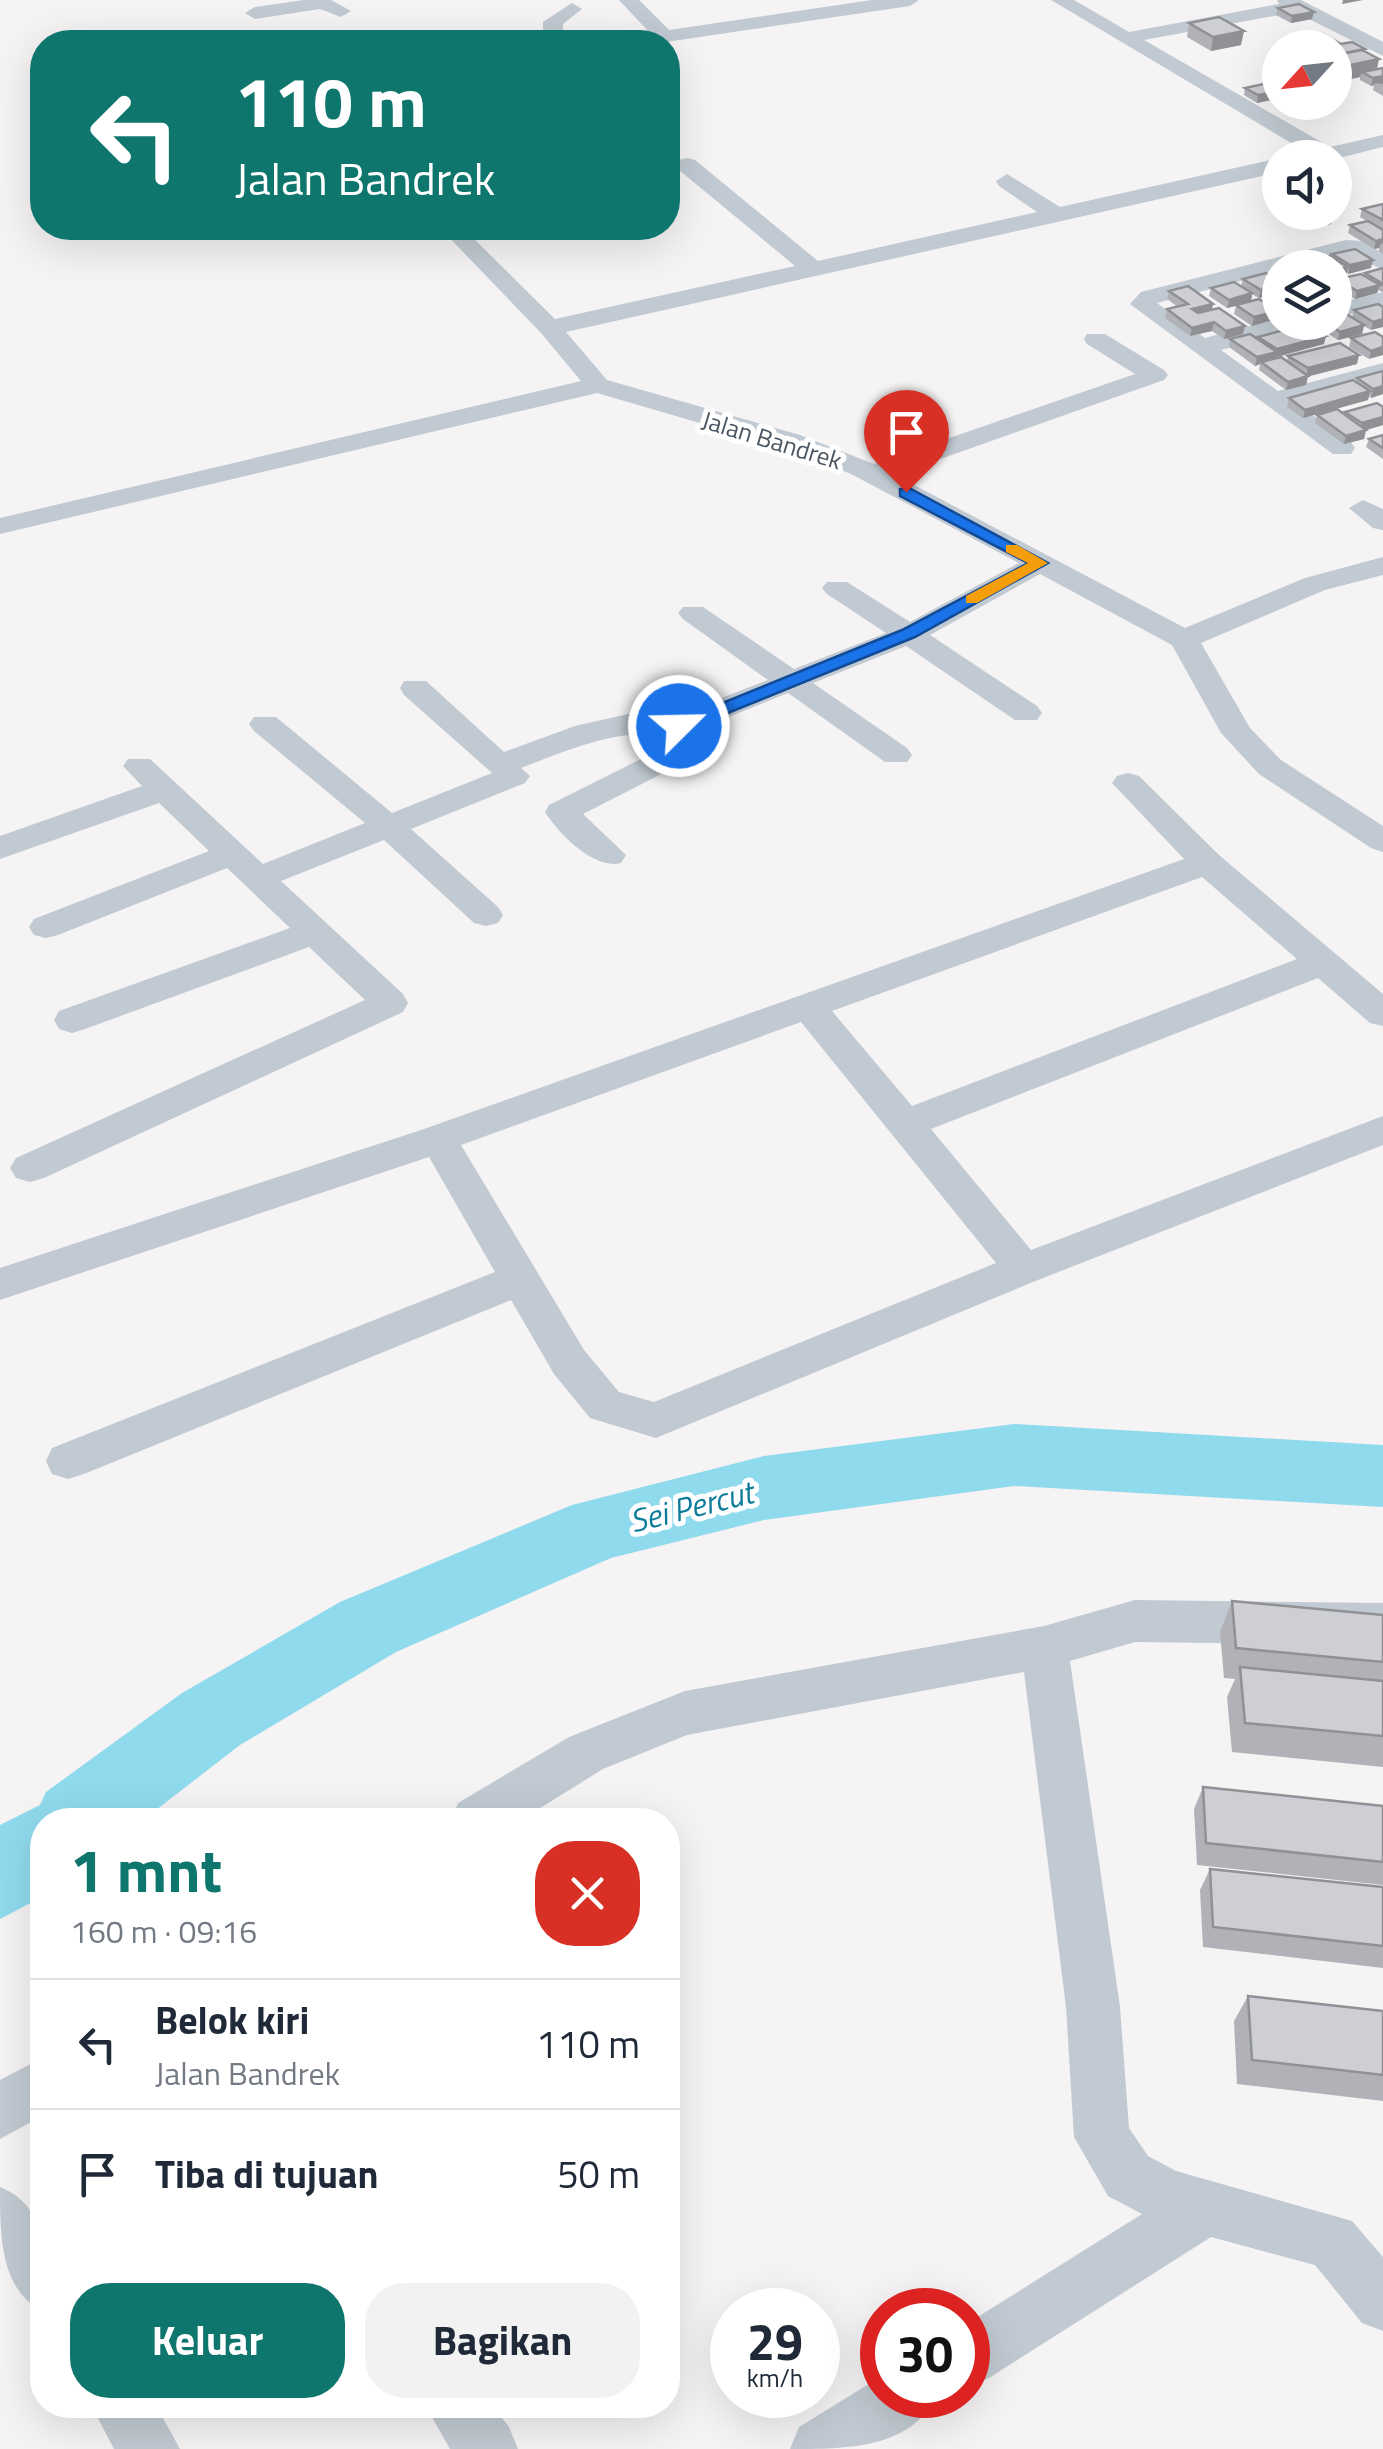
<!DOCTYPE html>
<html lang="id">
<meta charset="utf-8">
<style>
body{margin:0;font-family:"Titillium Web",sans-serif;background:#f2f2f3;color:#1f2937;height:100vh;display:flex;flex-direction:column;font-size:38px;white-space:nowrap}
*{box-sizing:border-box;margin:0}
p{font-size:32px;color:#747a83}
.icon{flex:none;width:55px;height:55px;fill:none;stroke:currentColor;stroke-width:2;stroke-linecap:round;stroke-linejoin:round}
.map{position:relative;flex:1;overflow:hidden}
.side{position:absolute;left:30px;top:1808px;width:650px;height:610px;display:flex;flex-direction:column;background:#fff;border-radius:40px;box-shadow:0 10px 40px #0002}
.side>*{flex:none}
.top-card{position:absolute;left:30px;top:30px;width:650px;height:210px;border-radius:40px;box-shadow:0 10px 40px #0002;background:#0f766e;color:#fff;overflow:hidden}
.needle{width:65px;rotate:243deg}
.fabs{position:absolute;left:1262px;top:30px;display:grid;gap:20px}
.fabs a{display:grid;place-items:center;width:90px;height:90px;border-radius:50%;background:#fff;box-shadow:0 10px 40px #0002;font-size:50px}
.speed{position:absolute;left:710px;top:2288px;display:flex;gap:20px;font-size:50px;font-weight:700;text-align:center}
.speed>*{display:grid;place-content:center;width:130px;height:130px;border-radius:50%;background:#fff;box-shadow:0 10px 40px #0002;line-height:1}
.speed small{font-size:25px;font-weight:400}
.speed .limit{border:15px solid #d22;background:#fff;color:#111}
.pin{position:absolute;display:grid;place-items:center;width:85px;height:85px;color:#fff;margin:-102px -42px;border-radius:50% 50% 50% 0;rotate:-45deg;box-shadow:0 0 10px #0007}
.pin .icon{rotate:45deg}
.me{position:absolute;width:110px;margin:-55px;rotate:67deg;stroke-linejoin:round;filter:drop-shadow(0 0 8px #0008)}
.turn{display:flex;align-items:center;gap:35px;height:210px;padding:0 40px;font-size:45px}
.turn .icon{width:130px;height:130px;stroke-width:2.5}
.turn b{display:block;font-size:70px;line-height:85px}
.round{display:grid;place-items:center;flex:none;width:105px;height:105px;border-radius:40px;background:#f2f2f3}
.headline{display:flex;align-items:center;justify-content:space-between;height:170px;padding:0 40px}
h1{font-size:60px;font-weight:700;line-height:75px;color:#0f766e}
.button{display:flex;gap:20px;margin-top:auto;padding:20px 40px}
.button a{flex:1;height:115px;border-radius:40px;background:#0f766e;color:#fff;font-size:40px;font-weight:700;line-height:115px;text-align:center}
.button a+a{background:#f2f2f3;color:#1f2937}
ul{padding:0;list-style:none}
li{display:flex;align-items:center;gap:30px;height:130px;padding:0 40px;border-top:2px solid #e0e1e3}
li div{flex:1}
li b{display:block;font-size:38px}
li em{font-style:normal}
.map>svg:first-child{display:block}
</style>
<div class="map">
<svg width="1383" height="2449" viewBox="0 0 1383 2449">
<rect width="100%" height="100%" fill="#f5f3f3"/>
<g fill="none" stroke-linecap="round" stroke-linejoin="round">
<polygon fill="#90daee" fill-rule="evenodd" points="1014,1424 1383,1445 1383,1507 1014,1486 764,1520 611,1558 396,1652 240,1745 143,1820 42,1820 42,1897 0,1919 0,1825 40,1805 46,1792 182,1693 340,1602 572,1505 764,1456"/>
<g fill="#c1cad2" fill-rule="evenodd">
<polygon points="304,0 331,0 351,11 341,17 320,9 255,19 245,13 255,7"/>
<polygon points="619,0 639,0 669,30 872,0 919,0 910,6 666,42 620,42 623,38 650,33"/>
<polygon points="1051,0 1074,0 1129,32 1279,4 1277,0 1301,0 1383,42 1383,56 1295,12 1144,40 1330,147 1383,135 1383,147 1335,159 1301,158 1308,153"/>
<polygon points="572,3 582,9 563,24 563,30 574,42 553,42 543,31 543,22"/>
<path d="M 687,158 L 695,160 L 818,261 L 1037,212 L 999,186 L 996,181 L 1007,174 L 1060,207 L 1280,158 L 1280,172 L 566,332 L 607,380 L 800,435 L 874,464 L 1135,374 L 1087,344 L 1084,339 L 1087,334 L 1105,334 L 1164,370 L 1168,375 L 1164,380 L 895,475 L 1185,628 L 1305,578 L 1383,557 L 1383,575 L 1325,590 L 1201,643 L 1250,728 L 1281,760 L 1383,826 L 1383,852 L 1371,848 L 1259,774 L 1221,733 L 1172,645 L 1040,574 L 930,635 L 1037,706 L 1042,713 L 1037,720 L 1015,720 L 906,646 L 813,683 L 907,748 L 912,755 L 907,762 L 885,762 L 788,693 L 694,731 L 683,763 L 583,814 L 626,855 L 621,863 C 594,870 559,834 545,812 L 549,805 L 657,751 L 661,734 C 610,731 568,750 521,768 L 530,776 L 525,783 L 411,829 L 498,907 L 503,915 L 498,923 L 486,926 L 474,923 L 384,840 L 281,881 L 403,994 L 408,1003 L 403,1012 L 44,1178 L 30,1182 L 16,1178 L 10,1168 L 16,1158 L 365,1000 L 309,947 L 85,1029 L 72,1033 L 59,1029 L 54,1020 L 59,1011 L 290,928 L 227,868 L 58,935 L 46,938 L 34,935 L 29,927 L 34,919 L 209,851 L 159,803 L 0,859 L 0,836 L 142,786 L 123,766 L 128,759 L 150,759 L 263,864 L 365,823 L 254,731 L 249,724 L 254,717 L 276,717 L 392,813 L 492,773 L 404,695 L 400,688 L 404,681 L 426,681 L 504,752 L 575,726 L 628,714 L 675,716 L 768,680 L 683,619 L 678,613 L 683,607 L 703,607 L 794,669 L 886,633 L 827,594 L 822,588 L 827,582 L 847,582 L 910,622 L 1019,563 L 851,474 L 782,447 L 597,393 L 0,534 L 0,518 L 581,381 L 541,333 L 440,228 L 463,228 L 555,319 L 795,266 L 679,170 L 676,165 L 679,160 Z"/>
<polygon points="1346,240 1361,241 1383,253 1383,270 1349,253 1280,268 1280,271 1157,303 1205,338 1280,318 1280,322 1305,322 1302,327 1221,350 1278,391 1383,363 1383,379 1294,402 1351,442 1355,448 1351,454 1333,454 1130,304 1141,292"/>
<polygon points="1383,292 1383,306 1335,318 1335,304"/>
<polygon points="1363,500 1383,509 1383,530 1373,528 1349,508"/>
<path d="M 1128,773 L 1139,776 L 1219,855 L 1383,994 L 1383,1026 L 1370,1023 L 1318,978 L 931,1129 L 1031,1250 L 1383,1116 L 1383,1145 L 1038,1280 L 656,1438 L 590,1418 L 554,1374 L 511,1300 L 84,1474 L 68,1479 L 52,1474 L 46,1461 L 52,1448 L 495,1272 L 429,1157 L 0,1300 L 0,1268 L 424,1129 L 1184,859 L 1112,783 L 1117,776 ZM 1202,877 L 1297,959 L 912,1106 L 832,1011 ZM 801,1022 L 996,1263 L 654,1402 L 619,1392 L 584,1350 L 461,1145 Z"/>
<polygon points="1135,1600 1383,1603 1383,1645 1135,1642 1070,1661 1120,2007 1129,2128 1148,2156 1176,2171 1352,2221 1383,2257 1383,2331 1362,2323 1315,2265 1211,2237 989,2378 968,2387 968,2323 1142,2214 1108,2196 1074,2137 1066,2007 1024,1672 687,1735 603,1769 521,1820 451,1820 458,1803 569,1737 685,1691 1044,1626"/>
<polygon points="42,2058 42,2116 0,2139 0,2080"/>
<path d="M 0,2187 C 52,2208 45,2263 42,2311 C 0,2289 0,2235 0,2187 Z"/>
<path d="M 882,2376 L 882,2395 L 937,2395 C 911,2449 847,2449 790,2449 L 799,2427 Z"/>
<polygon points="91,2405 156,2405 180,2449 114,2449"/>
<polygon points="425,2405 492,2405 509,2427 518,2449 450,2449"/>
</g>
</g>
<g fill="#b0b2b7">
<polygon points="1278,8 1312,19 1291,23 1276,15"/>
<polygon points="1189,23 1241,45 1211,51 1187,37"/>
<polygon points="1292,40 1341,44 1365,49 1365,51 1377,69 1383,68 1383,96 1373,90 1374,85 1371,86 1360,80 1360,77 1342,81 1335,77 1335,48 1291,48"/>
<polygon points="1280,82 1280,98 1257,103 1244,95 1245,88"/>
<polygon points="1383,204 1383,254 1379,251 1379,248 1374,249 1348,233 1350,225 1367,221 1360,217 1362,209"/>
<polygon points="1287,212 1328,212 1331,224 1306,229 1286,217"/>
<polygon points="1332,254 1371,268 1348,274 1347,272 1346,275 1335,268 1306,268 1307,262 1332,257"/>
<polygon points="1383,268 1383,292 1378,290 1377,293 1355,299 1336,288 1338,279 1364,275 1365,273"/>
<polygon points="1280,269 1280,293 1259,298 1252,294 1251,301 1278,311 1276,319 1252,326 1234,314 1236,306 1227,308 1209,296 1211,288 1241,286 1243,279 1273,277 1275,270"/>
<polygon points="1169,291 1213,304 1212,310 1243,334 1224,339 1212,331 1190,336 1165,318 1167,309 1178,307 1167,299"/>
<polygon points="1280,294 1280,310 1272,304 1274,296"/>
<polygon points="1383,307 1371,330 1364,326 1362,334 1338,340 1319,328 1321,322 1335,322 1352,318 1354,310"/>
<polygon points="1258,337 1324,344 1275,358 1287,361 1288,356 1357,364 1308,376 1306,385 1286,390 1259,370 1260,364 1255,366 1229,347 1230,339 1258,339"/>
<polygon points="1383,337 1369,359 1349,347 1351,338"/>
<polygon points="1383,371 1383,394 1371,398 1369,396 1368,400 1303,418 1287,407 1289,398 1356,382 1357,378"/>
<polygon points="1383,407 1383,425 1366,430 1364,439 1344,444 1315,423 1317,415 1344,414 1345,412"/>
<polygon points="1383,435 1383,459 1366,447 1369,439"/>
<polygon points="1232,1601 1383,1615 1383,1767 1232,1752 1227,1697 1235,1679 1224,1678 1220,1632"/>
<polygon points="1203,1787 1383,1806 1383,1885 1197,1865 1194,1809"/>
<polygon points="1210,1869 1383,1887 1383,1968 1203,1947 1200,1890"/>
<polygon points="1248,1996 1383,2011 1383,2101 1237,2084 1234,2021"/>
</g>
<g fill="#909195">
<polygon points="1343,0 1363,0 1342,4"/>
<polygon points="1314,12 1312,19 1291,23 1292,16"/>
<polygon points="1244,31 1241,45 1211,51 1213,37"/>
<polygon points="1379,59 1376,74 1362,72 1360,77 1342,81 1346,66"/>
<polygon points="1383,76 1383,84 1375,83 1374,85 1371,86 1373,78"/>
<polygon points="1280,91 1280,98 1257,103 1258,95"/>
<polygon points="1333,216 1331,224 1306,229 1308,221"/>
<polygon points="1383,239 1383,244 1381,243 1379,248 1374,249 1376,241"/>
<polygon points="1373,260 1371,268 1348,274 1350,265"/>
<polygon points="1348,267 1346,275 1335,278 1335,270"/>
<polygon points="1280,285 1280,293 1259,298 1261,290"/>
<polygon points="1380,285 1377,293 1355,299 1357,291"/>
<polygon points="1252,293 1251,302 1227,308 1229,300"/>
<polygon points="1347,295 1345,303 1335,305 1335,298"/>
<polygon points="1213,304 1211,312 1190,317 1192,309"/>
<polygon points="1278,311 1276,319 1252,326 1254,317"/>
<polygon points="1383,319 1383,327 1371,330 1373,322"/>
<polygon points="1214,322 1212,331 1190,336 1192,328"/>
<polygon points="1364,325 1362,334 1338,340 1340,332"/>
<polygon points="1245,326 1243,334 1224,339 1226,331"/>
<polygon points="1326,336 1324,344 1275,357 1275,361 1261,362 1260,364 1255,366 1257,357 1276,352 1277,349"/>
<polygon points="1383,347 1383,355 1369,359 1371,351"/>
<polygon points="1359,355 1357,364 1306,377 1308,368"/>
<polygon points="1308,376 1306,385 1286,390 1288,382"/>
<polygon points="1383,386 1383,394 1371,398 1373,389"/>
<polygon points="1370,391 1368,400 1303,418 1305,410"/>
<polygon points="1383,417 1383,425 1363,431 1366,430 1364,439 1344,444 1346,436 1360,432 1362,423"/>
</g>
<g fill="#cdcfd5" stroke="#909195" stroke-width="2.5">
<polygon points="1299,4 1314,12 1292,16 1278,8"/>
<polygon points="1219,17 1244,31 1213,37 1189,23"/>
<polygon points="1323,34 1341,44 1352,42 1365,49 1345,53 1330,45 1305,48 1292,40"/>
<polygon points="1362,50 1379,59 1346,66 1335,60 1335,55"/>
<polygon points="1383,68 1383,76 1373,78 1362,72"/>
<polygon points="1278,81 1280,82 1280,91 1258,95 1245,88"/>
<polygon points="1383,204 1383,220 1362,209"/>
<polygon points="1294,212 1328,212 1333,216 1308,221"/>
<polygon points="1368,221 1383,230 1383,239 1376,241 1350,225"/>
<polygon points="1355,249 1373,260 1350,265 1332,254"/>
<polygon points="1330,256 1348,267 1335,270 1335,268 1317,268 1307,262"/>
<polygon points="1383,268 1383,284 1365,273"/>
<polygon points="1266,273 1280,282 1280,285 1261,290 1243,279"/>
<polygon points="1361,274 1380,285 1357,291 1338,279"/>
<polygon points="1234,282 1252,293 1229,300 1211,288"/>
<polygon points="1188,286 1213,304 1192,309 1198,313 1219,308 1245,326 1226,331 1214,322 1192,328 1167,309 1188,304 1169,291"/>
<polygon points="1335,287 1347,295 1335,298"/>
<polygon points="1259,299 1278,311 1254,317 1236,305"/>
<polygon points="1378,304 1383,307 1383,319 1373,322 1354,310"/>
<polygon points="1345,313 1364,325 1340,332 1326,322 1335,322 1335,316"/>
<polygon points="1307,324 1326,336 1277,349 1258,337"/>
<polygon points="1375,332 1383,337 1383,347 1371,351 1351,338"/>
<polygon points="1250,334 1277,352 1257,357 1230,339"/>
<polygon points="1340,343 1359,355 1308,368 1288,356"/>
<polygon points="1281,357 1308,376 1288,382 1261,362"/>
<polygon points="1383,371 1383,386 1373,389 1357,378"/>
<polygon points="1353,380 1370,391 1305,410 1289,398"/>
<polygon points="1377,403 1383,407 1383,417 1362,423 1345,412"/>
<polygon points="1337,409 1366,430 1346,436 1317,415"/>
<polygon points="1383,435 1383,448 1369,439"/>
<polygon points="1232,1601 1383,1615 1383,1662 1236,1648"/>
<polygon points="1240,1667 1383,1681 1383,1736 1245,1723"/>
<polygon points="1203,1787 1383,1806 1383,1862 1206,1843"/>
<polygon points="1210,1869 1383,1887 1383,1946 1213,1927"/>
<polygon points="1248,1996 1383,2011 1383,2075 1252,2060"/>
</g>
<polygon fill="#1a73e8" stroke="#114b97" stroke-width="2.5" points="900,489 911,489 1048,563 915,637 686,730 673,730 673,723 902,630 1028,563 900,496"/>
<polygon fill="#f59e0b" points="1006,545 1017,545 1048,563 977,603 966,603 966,596 1028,563 1006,552"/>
<g text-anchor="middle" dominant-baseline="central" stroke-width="10" stroke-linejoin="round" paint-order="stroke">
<g font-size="25" fill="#4a5661" stroke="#fff">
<text transform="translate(772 440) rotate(17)">Jalan Bandrek</text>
</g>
<g font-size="32" font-style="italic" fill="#0c7c9b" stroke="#fff">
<text transform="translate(691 1506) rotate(-14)">Sei Percut</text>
</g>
</g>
</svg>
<div class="fabs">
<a><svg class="needle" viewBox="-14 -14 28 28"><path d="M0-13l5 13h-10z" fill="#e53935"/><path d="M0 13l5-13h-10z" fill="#747a83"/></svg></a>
<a><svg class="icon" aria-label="sound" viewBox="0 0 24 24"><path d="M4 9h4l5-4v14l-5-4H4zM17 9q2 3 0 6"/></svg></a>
<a><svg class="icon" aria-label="layers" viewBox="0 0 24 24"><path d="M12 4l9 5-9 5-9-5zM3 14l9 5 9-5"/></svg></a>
</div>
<div class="speed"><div>29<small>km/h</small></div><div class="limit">30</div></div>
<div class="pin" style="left:906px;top:492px;background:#d93025"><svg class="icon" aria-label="arrive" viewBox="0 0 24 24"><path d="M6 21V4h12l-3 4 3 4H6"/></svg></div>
<svg class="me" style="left:679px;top:726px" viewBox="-20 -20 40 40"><circle r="17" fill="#1a73e8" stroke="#fff" stroke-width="3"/><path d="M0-11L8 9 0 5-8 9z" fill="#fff"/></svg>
<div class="top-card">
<div class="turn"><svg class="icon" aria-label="left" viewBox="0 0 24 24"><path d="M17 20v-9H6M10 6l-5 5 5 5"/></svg><div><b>110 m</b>Jalan Bandrek</div></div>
</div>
<section class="side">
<div class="headline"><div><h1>1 mnt</h1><p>160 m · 09:16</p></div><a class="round" style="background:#d93025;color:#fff"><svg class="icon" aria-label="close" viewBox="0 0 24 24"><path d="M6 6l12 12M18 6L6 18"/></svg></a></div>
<ul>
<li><svg class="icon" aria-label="left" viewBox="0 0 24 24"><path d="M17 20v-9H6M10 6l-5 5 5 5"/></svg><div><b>Belok kiri</b><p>Jalan Bandrek</p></div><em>110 m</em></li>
<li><svg class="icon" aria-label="arrive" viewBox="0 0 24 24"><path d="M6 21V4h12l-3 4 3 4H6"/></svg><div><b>Tiba di tujuan</b></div><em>50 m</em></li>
</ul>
<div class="button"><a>Keluar</a><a>Bagikan</a></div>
</section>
</div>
